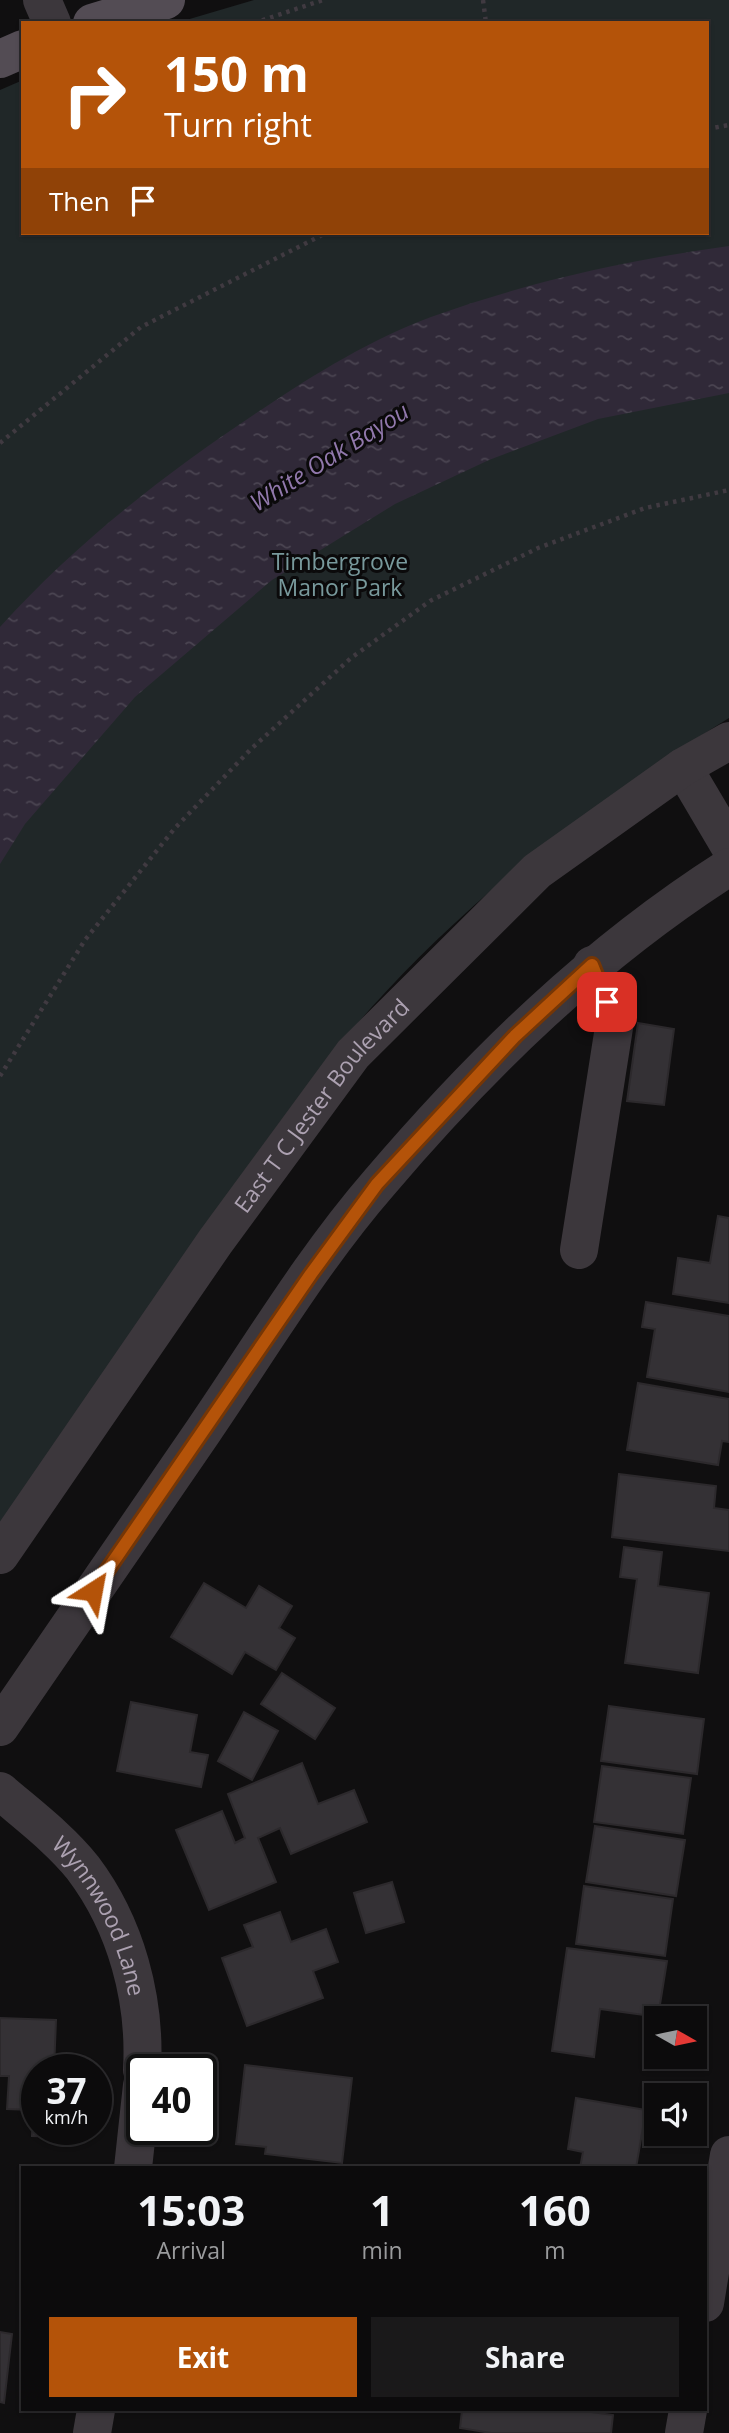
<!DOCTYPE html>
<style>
body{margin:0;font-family:"Open Sans",sans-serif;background:#1a191a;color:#f1f3f6;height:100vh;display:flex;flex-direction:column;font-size:26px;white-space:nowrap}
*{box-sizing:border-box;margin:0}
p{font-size:23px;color:#9a9b9d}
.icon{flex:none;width:38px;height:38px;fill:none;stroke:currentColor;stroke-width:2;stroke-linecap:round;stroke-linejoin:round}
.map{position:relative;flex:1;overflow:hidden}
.side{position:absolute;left:21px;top:2166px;width:686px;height:245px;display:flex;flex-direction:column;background:#0c0b0c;border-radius:0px;box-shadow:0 2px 5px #0004,0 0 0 2px #2c2b2d}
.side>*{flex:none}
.guide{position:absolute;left:21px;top:21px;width:688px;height:214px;border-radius:0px;box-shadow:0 2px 5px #0004,0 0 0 2px #2c2b2d;background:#b45309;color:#fff;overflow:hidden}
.needle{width:46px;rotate:99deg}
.tools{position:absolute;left:644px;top:2006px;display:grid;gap:14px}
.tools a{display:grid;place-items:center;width:63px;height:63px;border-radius:0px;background:#0c0b0c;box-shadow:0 2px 5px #0004,0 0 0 2px #2c2b2d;font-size:35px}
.speed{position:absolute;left:21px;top:2054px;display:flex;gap:14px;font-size:35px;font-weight:700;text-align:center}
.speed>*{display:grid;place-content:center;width:91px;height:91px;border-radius:50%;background:#0c0b0c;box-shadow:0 2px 5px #0004,0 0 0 2px #2c2b2d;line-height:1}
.speed small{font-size:18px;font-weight:400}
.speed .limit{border:4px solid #111;border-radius:10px;background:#fff;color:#111}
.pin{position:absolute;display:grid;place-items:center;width:60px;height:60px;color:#fff;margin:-30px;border-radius:14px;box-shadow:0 4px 10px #0006}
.me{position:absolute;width:77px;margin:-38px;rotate:34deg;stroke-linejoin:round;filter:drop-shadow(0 0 5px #0008)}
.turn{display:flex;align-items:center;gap:24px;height:147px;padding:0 28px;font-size:32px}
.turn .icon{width:91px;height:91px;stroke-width:2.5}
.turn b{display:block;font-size:49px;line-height:60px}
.then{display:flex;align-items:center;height:66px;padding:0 28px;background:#0003;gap:14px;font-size:26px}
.eta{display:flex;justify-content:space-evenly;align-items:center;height:119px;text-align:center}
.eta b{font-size:42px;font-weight:700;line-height:49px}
.primary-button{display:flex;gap:14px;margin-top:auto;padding:14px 28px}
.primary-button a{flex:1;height:80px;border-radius:0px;background:#b45309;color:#fff;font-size:28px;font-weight:700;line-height:80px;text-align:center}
.primary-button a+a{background:#1a191a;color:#f1f3f6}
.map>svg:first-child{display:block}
</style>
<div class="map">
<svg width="729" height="2433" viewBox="0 0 729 2433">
<defs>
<pattern id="water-ripples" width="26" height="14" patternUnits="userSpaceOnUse" patternTransform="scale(1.75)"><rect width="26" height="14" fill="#302938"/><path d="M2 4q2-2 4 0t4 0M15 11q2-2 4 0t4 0" fill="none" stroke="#4b4552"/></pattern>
</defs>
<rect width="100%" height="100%" fill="#100f10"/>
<path fill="#202728" d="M 254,0 L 729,0 L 729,718 C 598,799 473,894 370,1009 C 308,1080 255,1157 200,1234 C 133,1330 66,1427 0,1525 L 0,90 L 23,80 L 23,233 L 707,233 L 707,23 L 176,23 Z"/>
<path fill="url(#water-ripples)" d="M 729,246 L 729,393 L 598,419 L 489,460 L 395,504 L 272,580 L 135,697 L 25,824 L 0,864 L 0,627 C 77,542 168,471 264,408 C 316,373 372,339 431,317 C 528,282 627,260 729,246 Z"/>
<g fill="#343135" stroke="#2c292c" stroke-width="2">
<polygon points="638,1023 674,1029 664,1105 627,1101"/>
<polygon points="718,1216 729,1218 729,1303 673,1294 678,1258 710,1263"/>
<polygon points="646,1302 729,1316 729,1392 647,1377 655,1329 642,1327"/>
<polygon points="638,1383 729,1399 729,1442 722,1441 718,1465 627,1450"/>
<polygon points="619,1474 716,1486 714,1508 729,1510 729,1551 612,1537"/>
<polygon points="624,1547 662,1552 658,1586 709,1593 698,1673 625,1663 637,1579 620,1577"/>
<polygon points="204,1583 246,1608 259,1586 292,1606 279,1628 295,1638 276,1670 245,1652 232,1674 171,1637"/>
<polygon points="282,1673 335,1708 315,1739 261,1704"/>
<polygon points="131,1702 197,1715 190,1752 208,1755 201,1787 117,1771"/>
<polygon points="609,1706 704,1719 697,1774 601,1761"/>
<polygon points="244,1712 278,1731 252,1780 218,1761"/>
<polygon points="302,1763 318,1804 354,1790 367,1822 291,1854 280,1828 258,1838 276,1882 209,1910 176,1830 222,1811 235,1843 245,1838 228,1794"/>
<polygon points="602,1766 691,1778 683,1834 594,1822"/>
<polygon points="595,1826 685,1840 676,1896 586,1882"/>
<polygon points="392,1882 404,1922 366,1933 354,1893"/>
<polygon points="584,1886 673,1899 665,1956 576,1944"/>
<polygon points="280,1912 291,1942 326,1929 338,1962 313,1971 323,1998 247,2026 222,1958 253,1947 244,1925"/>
<polygon points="567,1948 667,1961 658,2017 600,2009 594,2057 552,2051"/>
<polygon points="0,2018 56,2020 54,2070 37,2070 37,2130 65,2130 65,2137 32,2136 33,2110 7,2109 9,2076 0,2076"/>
<polygon points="245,2065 352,2078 342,2163 265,2154 266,2147 236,2144"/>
<polygon points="576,2098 646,2110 636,2168 580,2168 583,2152 568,2149"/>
<polygon points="0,2332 12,2334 4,2403 0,2402"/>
<polygon points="462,2410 577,2410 613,2415 611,2433 491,2433 460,2428"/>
</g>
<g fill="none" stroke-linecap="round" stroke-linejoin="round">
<g stroke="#403a41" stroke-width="4.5" stroke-dasharray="3.5 5" stroke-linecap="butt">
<polyline points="483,0 486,23"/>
<polyline points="254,23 323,0"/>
<polyline points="707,129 729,125"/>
<polyline points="0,443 141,327 326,233"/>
<polyline points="0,1076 85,940 175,828 251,749 351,658 430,601 538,548 645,508 729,490"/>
</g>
<g stroke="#3c373c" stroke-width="38">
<polyline points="42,0 52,23"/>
<polyline points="683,767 729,845"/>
<polyline points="579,1250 615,1021 592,965"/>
<path id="s1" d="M 0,1555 L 215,1242 L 353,1054 L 537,871 L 683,767 L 729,741"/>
<path d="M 0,1727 C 68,1628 136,1529 204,1430 C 260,1348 313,1259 379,1183 C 482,1062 594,953 729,867"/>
<path id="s2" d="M 0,1791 C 28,1815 60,1839 83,1868 C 126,1925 146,1999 142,2070"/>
<polyline points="133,2168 142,2085"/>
<polyline points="705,2303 729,2155"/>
<polyline points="92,2433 96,2410"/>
<polyline points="684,2433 688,2410"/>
</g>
<g stroke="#534c54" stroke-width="38">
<polyline points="92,23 166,0"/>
<polyline points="0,59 23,49"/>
</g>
</g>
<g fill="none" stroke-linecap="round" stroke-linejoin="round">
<g stroke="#753606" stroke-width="18">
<polyline id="route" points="93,1591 311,1274 377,1184 515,1036 592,965 607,1002"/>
</g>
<use href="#route" stroke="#b45309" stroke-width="12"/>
</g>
<g text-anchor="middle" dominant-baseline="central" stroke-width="6" stroke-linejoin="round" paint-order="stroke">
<g font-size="23" fill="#78999c" stroke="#0b0a0b">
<text x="340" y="561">Timbergrove<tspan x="340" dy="26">Manor Park</tspan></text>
</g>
<g font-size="23" fill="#aca1b1" stroke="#0b0a0b">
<text stroke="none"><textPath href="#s1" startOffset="553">East T C Jester Boulevard</textPath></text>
<text stroke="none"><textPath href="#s2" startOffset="164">Wynnwood Lane</textPath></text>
</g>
<g font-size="24" font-style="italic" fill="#9178ac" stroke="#0b0a0b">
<text transform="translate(329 456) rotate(-32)">White Oak Bayou</text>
</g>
</g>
</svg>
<div class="tools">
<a><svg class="needle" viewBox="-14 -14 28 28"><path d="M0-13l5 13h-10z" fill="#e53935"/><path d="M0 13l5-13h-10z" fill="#9a9b9d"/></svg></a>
<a><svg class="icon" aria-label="sound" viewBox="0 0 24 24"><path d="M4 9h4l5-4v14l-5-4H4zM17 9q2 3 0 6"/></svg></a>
</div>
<div class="speed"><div>37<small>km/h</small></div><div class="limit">40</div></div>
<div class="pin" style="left:607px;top:1002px;background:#d93025"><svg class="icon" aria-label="arrive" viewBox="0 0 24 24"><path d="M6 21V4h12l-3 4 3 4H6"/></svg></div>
<svg class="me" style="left:93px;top:1591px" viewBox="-20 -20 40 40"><path d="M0-17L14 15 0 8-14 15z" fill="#b45309" stroke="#fff" stroke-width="4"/></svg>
<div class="guide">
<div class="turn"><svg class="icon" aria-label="right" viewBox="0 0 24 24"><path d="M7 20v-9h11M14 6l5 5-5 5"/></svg><div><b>150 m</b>Turn right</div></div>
<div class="then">Then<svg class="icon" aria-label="arrive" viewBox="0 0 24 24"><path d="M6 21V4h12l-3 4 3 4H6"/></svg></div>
</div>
<section class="side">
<div class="eta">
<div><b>15:03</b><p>Arrival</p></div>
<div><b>1</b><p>min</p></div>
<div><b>160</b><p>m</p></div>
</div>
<div class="primary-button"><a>Exit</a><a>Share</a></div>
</section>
</div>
